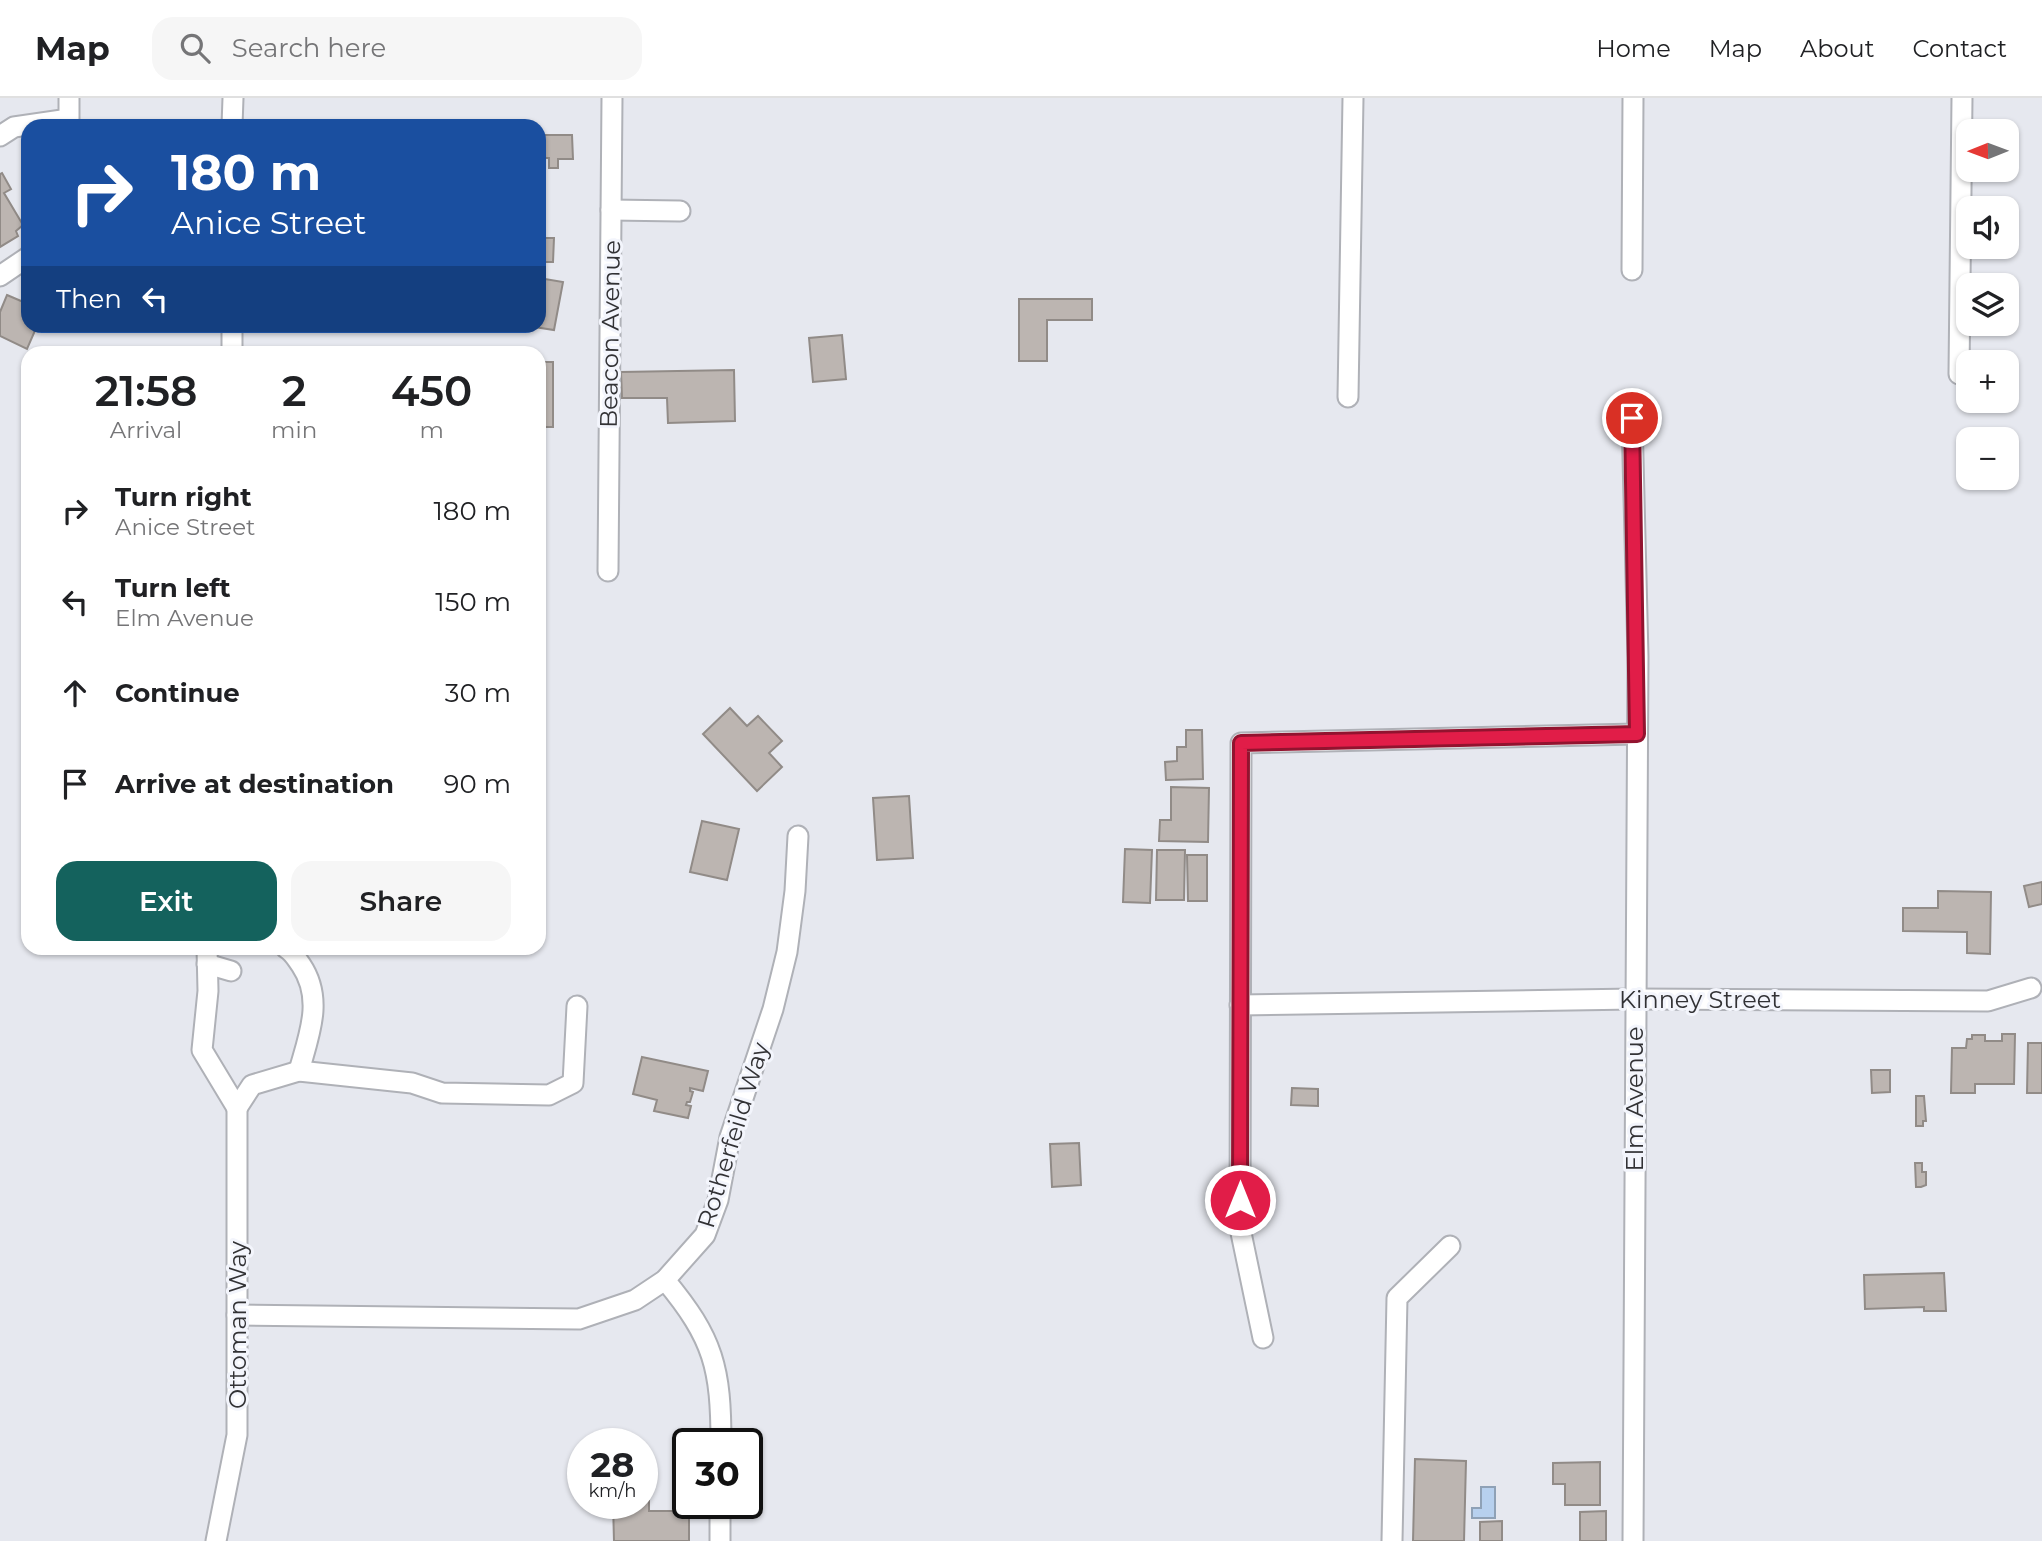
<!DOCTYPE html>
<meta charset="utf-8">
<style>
body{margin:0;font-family:Montserrat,sans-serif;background:#f6f6f6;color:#202124;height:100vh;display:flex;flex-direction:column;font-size:26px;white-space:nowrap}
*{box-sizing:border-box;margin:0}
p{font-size:23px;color:#757577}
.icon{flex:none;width:38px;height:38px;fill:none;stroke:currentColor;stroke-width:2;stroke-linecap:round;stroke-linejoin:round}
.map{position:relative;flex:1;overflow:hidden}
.side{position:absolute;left:21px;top:248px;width:525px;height:609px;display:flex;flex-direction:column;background:#fff;border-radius:21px;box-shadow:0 2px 5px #0004}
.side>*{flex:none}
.hud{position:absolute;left:21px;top:21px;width:525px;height:214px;border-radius:21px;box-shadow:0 2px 5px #0004;background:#1a4fa0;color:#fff;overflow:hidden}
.needle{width:46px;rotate:269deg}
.fabs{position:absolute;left:1956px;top:21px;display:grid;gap:14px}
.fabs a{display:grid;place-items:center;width:63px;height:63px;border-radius:14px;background:#fff;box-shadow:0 2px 5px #0004;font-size:35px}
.speed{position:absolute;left:567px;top:1330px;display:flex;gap:14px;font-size:35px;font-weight:700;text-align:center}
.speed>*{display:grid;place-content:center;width:91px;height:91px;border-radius:50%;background:#fff;box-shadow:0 2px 5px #0004;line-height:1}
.speed small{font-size:18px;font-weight:400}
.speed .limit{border:4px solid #111;border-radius:10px;background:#fff;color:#111}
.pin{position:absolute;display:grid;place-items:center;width:60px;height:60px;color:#fff;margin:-30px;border:4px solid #fff;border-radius:50%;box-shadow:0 2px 7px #0007}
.me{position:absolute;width:77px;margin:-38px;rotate:0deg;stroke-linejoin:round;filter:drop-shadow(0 0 5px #0008)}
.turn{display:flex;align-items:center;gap:24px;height:147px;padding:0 35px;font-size:32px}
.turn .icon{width:91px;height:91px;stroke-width:2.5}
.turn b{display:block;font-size:49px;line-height:60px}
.then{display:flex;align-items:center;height:66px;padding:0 35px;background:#0003;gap:14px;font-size:26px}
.eta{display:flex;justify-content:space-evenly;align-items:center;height:119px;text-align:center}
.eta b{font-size:42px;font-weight:600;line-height:49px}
.button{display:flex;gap:14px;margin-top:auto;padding:14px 35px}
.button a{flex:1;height:80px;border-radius:21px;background:#14625d;color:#fff;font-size:28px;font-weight:600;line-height:80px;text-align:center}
.button a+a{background:#f6f6f6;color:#202124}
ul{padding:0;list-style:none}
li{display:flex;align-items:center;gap:21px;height:91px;padding:0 35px}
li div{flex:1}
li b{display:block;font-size:26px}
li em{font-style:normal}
header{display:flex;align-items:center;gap:42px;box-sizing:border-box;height:98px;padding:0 35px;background:#fff;border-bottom:2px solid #e0e0e0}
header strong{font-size:33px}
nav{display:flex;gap:38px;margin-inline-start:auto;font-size:24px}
.search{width:490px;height:63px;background:#f6f6f6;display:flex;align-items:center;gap:18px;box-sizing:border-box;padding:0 24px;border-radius:21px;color:#757577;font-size:26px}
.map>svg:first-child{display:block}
</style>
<header>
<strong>Map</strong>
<div class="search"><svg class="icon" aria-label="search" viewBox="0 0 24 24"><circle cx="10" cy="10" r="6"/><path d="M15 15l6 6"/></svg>Search here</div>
<nav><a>Home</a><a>Map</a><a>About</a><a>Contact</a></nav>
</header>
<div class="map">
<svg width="2042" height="1443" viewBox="0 0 2042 1443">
<rect width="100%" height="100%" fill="#e6e8ef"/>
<polygon fill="#b7d0ee" stroke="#8fa1b6" stroke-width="2" points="1481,1389 1495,1389 1495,1420 1472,1420 1472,1410 1481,1410"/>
<g fill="#bcb5b1" stroke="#918b87" stroke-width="2">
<polygon points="539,37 572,37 573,61 558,61 558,70 549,70 549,60 543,60 543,64 539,64"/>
<polygon points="2,75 11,91 4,95 23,127 16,133 18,138 0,149 0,76"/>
<polygon points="539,109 540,140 554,140 553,164 539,164"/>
<polygon points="539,180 563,184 554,232 528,228 539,228"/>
<polygon points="7,197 28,206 28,228 37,228 27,251 0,238 0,214"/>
<polygon points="1019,201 1092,201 1092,222 1047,222 1047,263 1019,263"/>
<polygon points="842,237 846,281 813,284 809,240"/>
<rect x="539" y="264" width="14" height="65"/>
<rect x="2007" y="269" width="5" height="28"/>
<polygon points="734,272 735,323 668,325 667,300 622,300 621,274"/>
<polygon points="730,610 747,628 758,618 782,643 769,655 782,669 757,693 703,636"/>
<polygon points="1186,632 1202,632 1203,681 1166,682 1165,664 1177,663 1177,649 1186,649"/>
<polygon points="1171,689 1209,690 1208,744 1159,743 1160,722 1171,722"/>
<polygon points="909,698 913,760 877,762 873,700"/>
<polygon points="702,723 739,731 727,782 690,774"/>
<polygon points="1125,751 1152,752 1150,805 1123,804"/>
<polygon points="1157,752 1185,752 1184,802 1156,802"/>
<polygon points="1187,757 1207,757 1207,803 1188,803"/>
<polygon points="2042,784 2042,806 2029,809 2024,788"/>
<polygon points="1938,793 1991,794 1990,856 1967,855 1967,834 1903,833 1903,810 1938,810"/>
<polygon points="2002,936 2015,936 2014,986 1975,986 1975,995 1951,995 1952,950 1966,950 1967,941 1972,941 1972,937 1985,937 1985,943 2002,943"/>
<polygon points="2028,945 2042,945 2042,995 2027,995"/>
<polygon points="642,959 708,973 703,993 690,990 690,993 693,994 690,1004 687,1004 686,1007 691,1008 688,1020 654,1013 657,1002 633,996"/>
<polygon points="1871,972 1890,972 1890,994 1872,995"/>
<polygon points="1292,990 1318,991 1318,1008 1291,1007"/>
<polygon points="1916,998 1924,998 1926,1023 1923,1023 1923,1028 1916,1028"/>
<polygon points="1079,1045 1081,1087 1052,1089 1050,1046"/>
<polygon points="1915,1065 1922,1065 1922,1074 1926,1074 1926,1087 1921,1089 1916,1089"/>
<polygon points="1944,1175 1946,1213 1924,1213 1924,1209 1865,1211 1864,1177"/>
<polygon points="1415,1361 1466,1363 1464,1443 1413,1443"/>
<polygon points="1600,1364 1600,1407 1565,1407 1565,1386 1553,1386 1553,1365"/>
<polygon points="642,1403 649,1403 649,1413 689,1413 689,1443 614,1443 613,1405 642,1405"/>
<polygon points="1606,1413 1606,1443 1580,1443 1580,1414"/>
<polygon points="1502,1423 1502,1443 1480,1443 1480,1424"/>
</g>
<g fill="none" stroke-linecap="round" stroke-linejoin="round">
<g stroke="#afb1b7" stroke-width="23">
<g id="minor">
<polyline points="232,28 233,0"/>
<polyline points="0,38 14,29 69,21 69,0"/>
<polyline points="611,112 680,113"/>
<polyline points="1632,172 1633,0"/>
<polyline points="0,178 28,159"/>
<polyline points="232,256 232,228"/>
<polyline points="1959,276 1962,0"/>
<polyline points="1348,299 1353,0"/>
<polyline points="1632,320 1638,559 1633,1443"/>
<polyline points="608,473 612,0"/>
<polyline points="207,850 208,893 202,952 237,1010"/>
<path d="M 286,850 C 293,854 296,860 301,867 C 324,901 309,937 299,973"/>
<polyline points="207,866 231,873"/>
<polyline points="1240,907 1634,901 1988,903 2031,890"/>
<polyline points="237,1010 252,987 299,973 412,985 442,995 549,997 573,985 577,908"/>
<path d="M 665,1182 C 714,1241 721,1270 721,1346"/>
<polyline points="237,1217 579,1221 635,1202 665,1182 705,1137 718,1102 730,1039 773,911 787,854 795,793 798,738"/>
<polyline points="1263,1240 1240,1130 1241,645 1637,636"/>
<polyline points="216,1443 237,1337 237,1010"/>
<polyline points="720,1443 720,1405"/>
<polyline points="1392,1443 1397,1200 1450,1148"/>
</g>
</g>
<use href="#minor" stroke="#fff" stroke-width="19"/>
</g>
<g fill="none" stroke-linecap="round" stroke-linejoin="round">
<g stroke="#92132f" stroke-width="18">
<polyline id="route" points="1240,1102 1241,645 1637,636 1632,320"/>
</g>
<use href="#route" stroke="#e11d48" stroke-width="12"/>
</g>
<g text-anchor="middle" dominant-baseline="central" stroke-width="6" stroke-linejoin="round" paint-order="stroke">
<g font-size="24" fill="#323235" stroke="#f3f5fc">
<text transform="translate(610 236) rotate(-89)">Beacon Avenue</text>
<text x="1700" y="901">Kinney Street</text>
<text transform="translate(1634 1001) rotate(-90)">Elm Avenue</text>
<text transform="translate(733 1037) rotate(-73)">Rotherfeild Way</text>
<text transform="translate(237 1227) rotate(-90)">Ottoman Way</text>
</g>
</g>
</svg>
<div class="fabs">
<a><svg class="needle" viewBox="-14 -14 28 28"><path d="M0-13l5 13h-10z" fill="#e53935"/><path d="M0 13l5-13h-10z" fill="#757577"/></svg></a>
<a><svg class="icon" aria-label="sound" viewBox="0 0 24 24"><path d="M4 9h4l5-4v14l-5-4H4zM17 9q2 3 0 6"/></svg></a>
<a><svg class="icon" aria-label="layers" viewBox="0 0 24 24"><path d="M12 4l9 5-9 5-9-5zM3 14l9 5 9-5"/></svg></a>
<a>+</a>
<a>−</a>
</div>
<div class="speed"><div>28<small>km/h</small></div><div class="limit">30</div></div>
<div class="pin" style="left:1632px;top:320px;background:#d93025"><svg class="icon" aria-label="arrive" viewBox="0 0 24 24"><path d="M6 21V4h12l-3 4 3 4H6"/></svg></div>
<svg class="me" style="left:1240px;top:1102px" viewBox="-20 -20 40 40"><circle r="17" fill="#e11d48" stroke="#fff" stroke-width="3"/><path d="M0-11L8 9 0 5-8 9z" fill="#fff"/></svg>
<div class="hud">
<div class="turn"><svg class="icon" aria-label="right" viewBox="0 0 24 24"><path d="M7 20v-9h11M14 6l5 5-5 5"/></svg><div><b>180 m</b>Anice Street</div></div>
<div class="then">Then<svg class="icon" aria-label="left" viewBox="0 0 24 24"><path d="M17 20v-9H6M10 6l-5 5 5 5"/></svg></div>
</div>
<section class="side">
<div class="eta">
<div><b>21:58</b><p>Arrival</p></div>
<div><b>2</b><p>min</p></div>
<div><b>450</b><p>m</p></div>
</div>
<ul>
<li><svg class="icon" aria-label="right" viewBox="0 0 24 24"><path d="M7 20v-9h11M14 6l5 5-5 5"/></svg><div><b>Turn right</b><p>Anice Street</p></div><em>180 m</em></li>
<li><svg class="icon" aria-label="left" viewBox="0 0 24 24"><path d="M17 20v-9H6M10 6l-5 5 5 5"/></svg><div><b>Turn left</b><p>Elm Avenue</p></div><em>150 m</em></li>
<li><svg class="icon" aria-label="ahead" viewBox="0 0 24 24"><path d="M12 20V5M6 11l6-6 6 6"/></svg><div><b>Continue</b></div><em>30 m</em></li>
<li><svg class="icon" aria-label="arrive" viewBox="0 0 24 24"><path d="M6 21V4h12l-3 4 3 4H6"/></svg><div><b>Arrive at destination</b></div><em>90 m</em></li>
</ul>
<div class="button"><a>Exit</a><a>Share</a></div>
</section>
</div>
